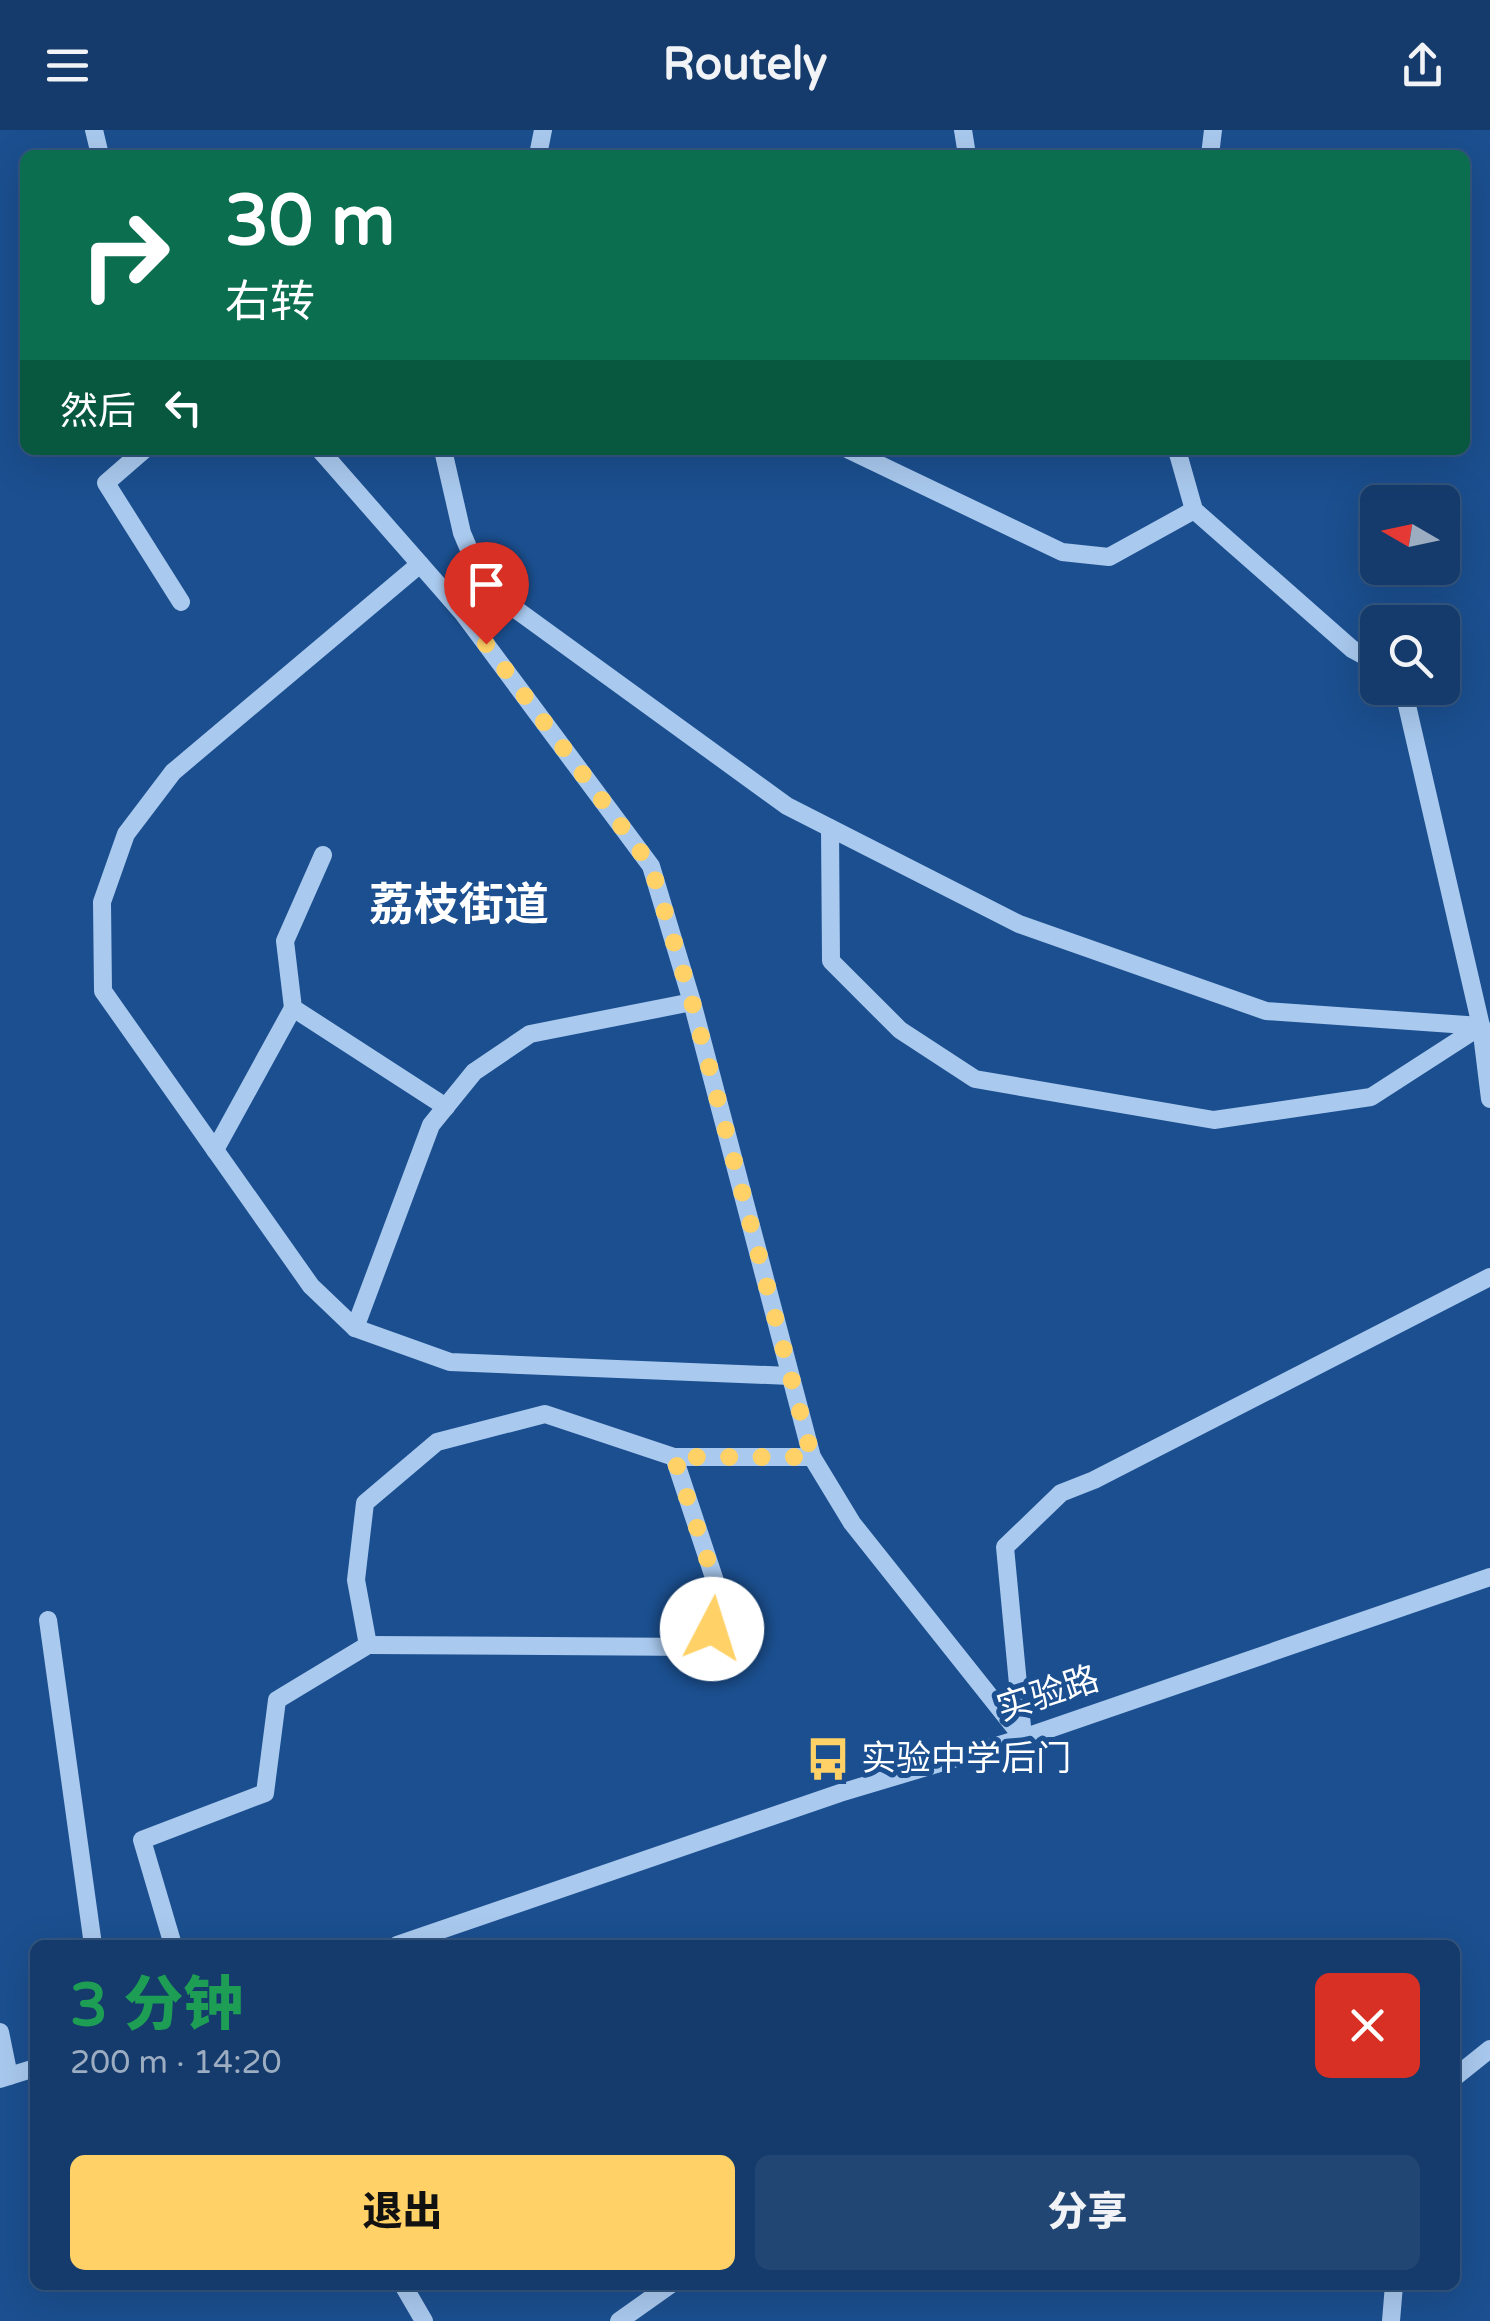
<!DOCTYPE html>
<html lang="zh">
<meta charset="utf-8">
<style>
body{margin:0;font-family:"Varela Round","Noto Sans SC",sans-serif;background:#214673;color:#f1f3f6;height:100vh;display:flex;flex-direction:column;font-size:38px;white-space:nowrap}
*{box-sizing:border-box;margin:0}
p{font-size:32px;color:#9dadc1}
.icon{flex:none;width:55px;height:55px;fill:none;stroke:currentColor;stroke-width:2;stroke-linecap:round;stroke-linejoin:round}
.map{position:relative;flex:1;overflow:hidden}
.drawer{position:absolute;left:30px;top:1810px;width:1430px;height:350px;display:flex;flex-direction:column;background:#143b6b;border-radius:15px;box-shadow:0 10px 40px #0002,0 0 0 2px #33557e}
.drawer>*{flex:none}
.top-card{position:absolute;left:20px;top:20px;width:1450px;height:305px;border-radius:15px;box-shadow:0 10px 40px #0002,0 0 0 2px #33557e;background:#0b6e4f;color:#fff;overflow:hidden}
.needle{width:65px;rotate:279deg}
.buttons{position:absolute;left:1360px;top:355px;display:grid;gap:20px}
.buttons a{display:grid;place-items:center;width:100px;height:100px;border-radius:15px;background:#143b6b;box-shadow:0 10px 40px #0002,0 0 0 2px #33557e;font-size:50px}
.pin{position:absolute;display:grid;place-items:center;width:85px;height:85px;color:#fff;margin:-102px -42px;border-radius:50% 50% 50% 0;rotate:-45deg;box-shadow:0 0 10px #0007}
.pin .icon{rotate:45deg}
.me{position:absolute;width:110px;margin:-55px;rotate:5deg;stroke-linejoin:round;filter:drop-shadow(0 0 8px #0008)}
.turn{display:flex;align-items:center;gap:35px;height:210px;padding:0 40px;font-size:45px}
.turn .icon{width:130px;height:130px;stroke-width:2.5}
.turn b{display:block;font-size:70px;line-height:85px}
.then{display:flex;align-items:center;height:95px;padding:0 40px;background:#0003;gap:20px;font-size:38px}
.round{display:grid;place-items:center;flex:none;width:105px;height:105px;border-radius:15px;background:#214673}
.overview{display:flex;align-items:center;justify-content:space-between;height:170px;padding:0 40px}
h1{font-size:60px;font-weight:800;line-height:75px;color:#1e9e55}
.button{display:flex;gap:20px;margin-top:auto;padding:20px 40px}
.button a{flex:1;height:115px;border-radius:15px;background:#ffd166;color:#111;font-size:40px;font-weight:800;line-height:115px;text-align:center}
.button a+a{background:#214673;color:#f1f3f6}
header{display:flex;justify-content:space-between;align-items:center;height:130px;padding:0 40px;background:#143b6b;font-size:45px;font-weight:800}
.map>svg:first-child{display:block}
</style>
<header><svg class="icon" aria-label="menu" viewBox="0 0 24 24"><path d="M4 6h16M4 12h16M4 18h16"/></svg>Routely<svg class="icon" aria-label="share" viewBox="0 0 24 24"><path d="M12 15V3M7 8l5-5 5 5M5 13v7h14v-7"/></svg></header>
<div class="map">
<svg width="1490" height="2191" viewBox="0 0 1490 2191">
<rect width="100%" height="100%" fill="#1b4f8f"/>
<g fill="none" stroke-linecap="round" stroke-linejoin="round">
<g stroke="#a9c9ee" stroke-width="18">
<polyline points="94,0 100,25"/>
<polyline points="963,0 967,25"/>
<polyline points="538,25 543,0"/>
<polyline points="1210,25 1213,0"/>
<polyline points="144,320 106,353 181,472"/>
<polyline points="320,320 462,482 651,736 692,872 812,1327 852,1393 1023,1608"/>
<polyline points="443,320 462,403 485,457 787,676 1019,794 1266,881 1481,896"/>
<polyline points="849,320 1062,422 1109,427 1194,380"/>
<polyline points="1177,320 1194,380 1352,519 1378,533"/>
<polyline points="420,434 173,642 126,704 102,772 103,861 311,1156 355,1198 450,1232 790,1246"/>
<polyline points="1403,558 1481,896 1490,969"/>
<polyline points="830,698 831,831 900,900 975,949 1214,990 1371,967 1481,896"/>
<polyline points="323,725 285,811 293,878 446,977"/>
<polyline points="215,1020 293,878"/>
<polyline points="355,1198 431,995 474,942 530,904 692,872"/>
<polyline points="48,1490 93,1815"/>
<polyline points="368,1515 700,1517 725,1481 674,1327"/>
<polyline points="1023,1607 1005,1417 1061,1363 1094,1350 1490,1147"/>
<polyline points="173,1815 142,1710 265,1663 277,1570 368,1515 356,1450 365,1373 437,1312 545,1284 674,1327 812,1327"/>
<polyline points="397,1815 840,1663 1023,1608 1490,1447"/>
<polyline points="0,1902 9,1946"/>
<polyline points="1455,1947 1490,1919"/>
<polyline points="0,1949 35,1938"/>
<polyline points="403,2155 424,2191"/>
<polyline points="619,2191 670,2155"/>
<polyline points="1391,2191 1394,2155"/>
</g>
</g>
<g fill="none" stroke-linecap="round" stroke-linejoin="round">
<polyline stroke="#ffd166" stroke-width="18" stroke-dasharray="0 32.4" points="486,514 651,736 692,872 812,1327 674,1327 724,1480 712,1499"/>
</g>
<defs>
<g id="bus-bare" transform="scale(3.45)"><path d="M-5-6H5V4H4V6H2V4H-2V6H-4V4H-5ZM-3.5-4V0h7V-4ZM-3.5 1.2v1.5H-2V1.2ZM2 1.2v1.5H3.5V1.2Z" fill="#ffd166" stroke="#1b4f8f" stroke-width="2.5" paint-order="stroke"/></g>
</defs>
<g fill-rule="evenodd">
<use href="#bus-bare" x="828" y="1629"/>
</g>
<g text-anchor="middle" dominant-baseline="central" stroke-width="10" stroke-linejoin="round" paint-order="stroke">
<g font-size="35" fill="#fff" stroke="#1b4f8f">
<text transform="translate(1048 1564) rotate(-18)">实验路</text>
</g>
<g font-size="35" fill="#fff" stroke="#1b4f8f" text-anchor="start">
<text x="861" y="1629">实验中学后门</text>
</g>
<g font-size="45" font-weight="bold" fill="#fff" stroke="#1b4f8f">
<text x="459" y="776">荔枝街道</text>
</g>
</g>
</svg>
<div class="buttons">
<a><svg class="needle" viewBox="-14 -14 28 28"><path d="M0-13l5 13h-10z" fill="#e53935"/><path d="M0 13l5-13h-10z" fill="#9dadc1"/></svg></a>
<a><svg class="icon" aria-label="search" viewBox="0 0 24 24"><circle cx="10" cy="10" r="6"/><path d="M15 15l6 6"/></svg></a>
</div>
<div class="pin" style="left:486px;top:514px;background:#d93025"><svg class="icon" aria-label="arrive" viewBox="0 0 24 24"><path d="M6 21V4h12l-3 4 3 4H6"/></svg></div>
<svg class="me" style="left:712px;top:1499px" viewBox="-20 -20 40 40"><circle r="19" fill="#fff"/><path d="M0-13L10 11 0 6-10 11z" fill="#ffd166"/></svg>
<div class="top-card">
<div class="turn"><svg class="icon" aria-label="right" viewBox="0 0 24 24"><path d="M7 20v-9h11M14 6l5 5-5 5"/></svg><div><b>30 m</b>右转</div></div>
<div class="then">然后<svg class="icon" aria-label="left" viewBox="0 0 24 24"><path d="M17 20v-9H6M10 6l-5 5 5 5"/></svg></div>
</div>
<section class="drawer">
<div class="overview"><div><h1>3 分钟</h1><p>200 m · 14:20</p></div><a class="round" style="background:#d93025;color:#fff"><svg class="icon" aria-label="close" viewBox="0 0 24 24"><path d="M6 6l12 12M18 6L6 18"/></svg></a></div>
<div class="button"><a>退出</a><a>分享</a></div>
</section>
</div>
